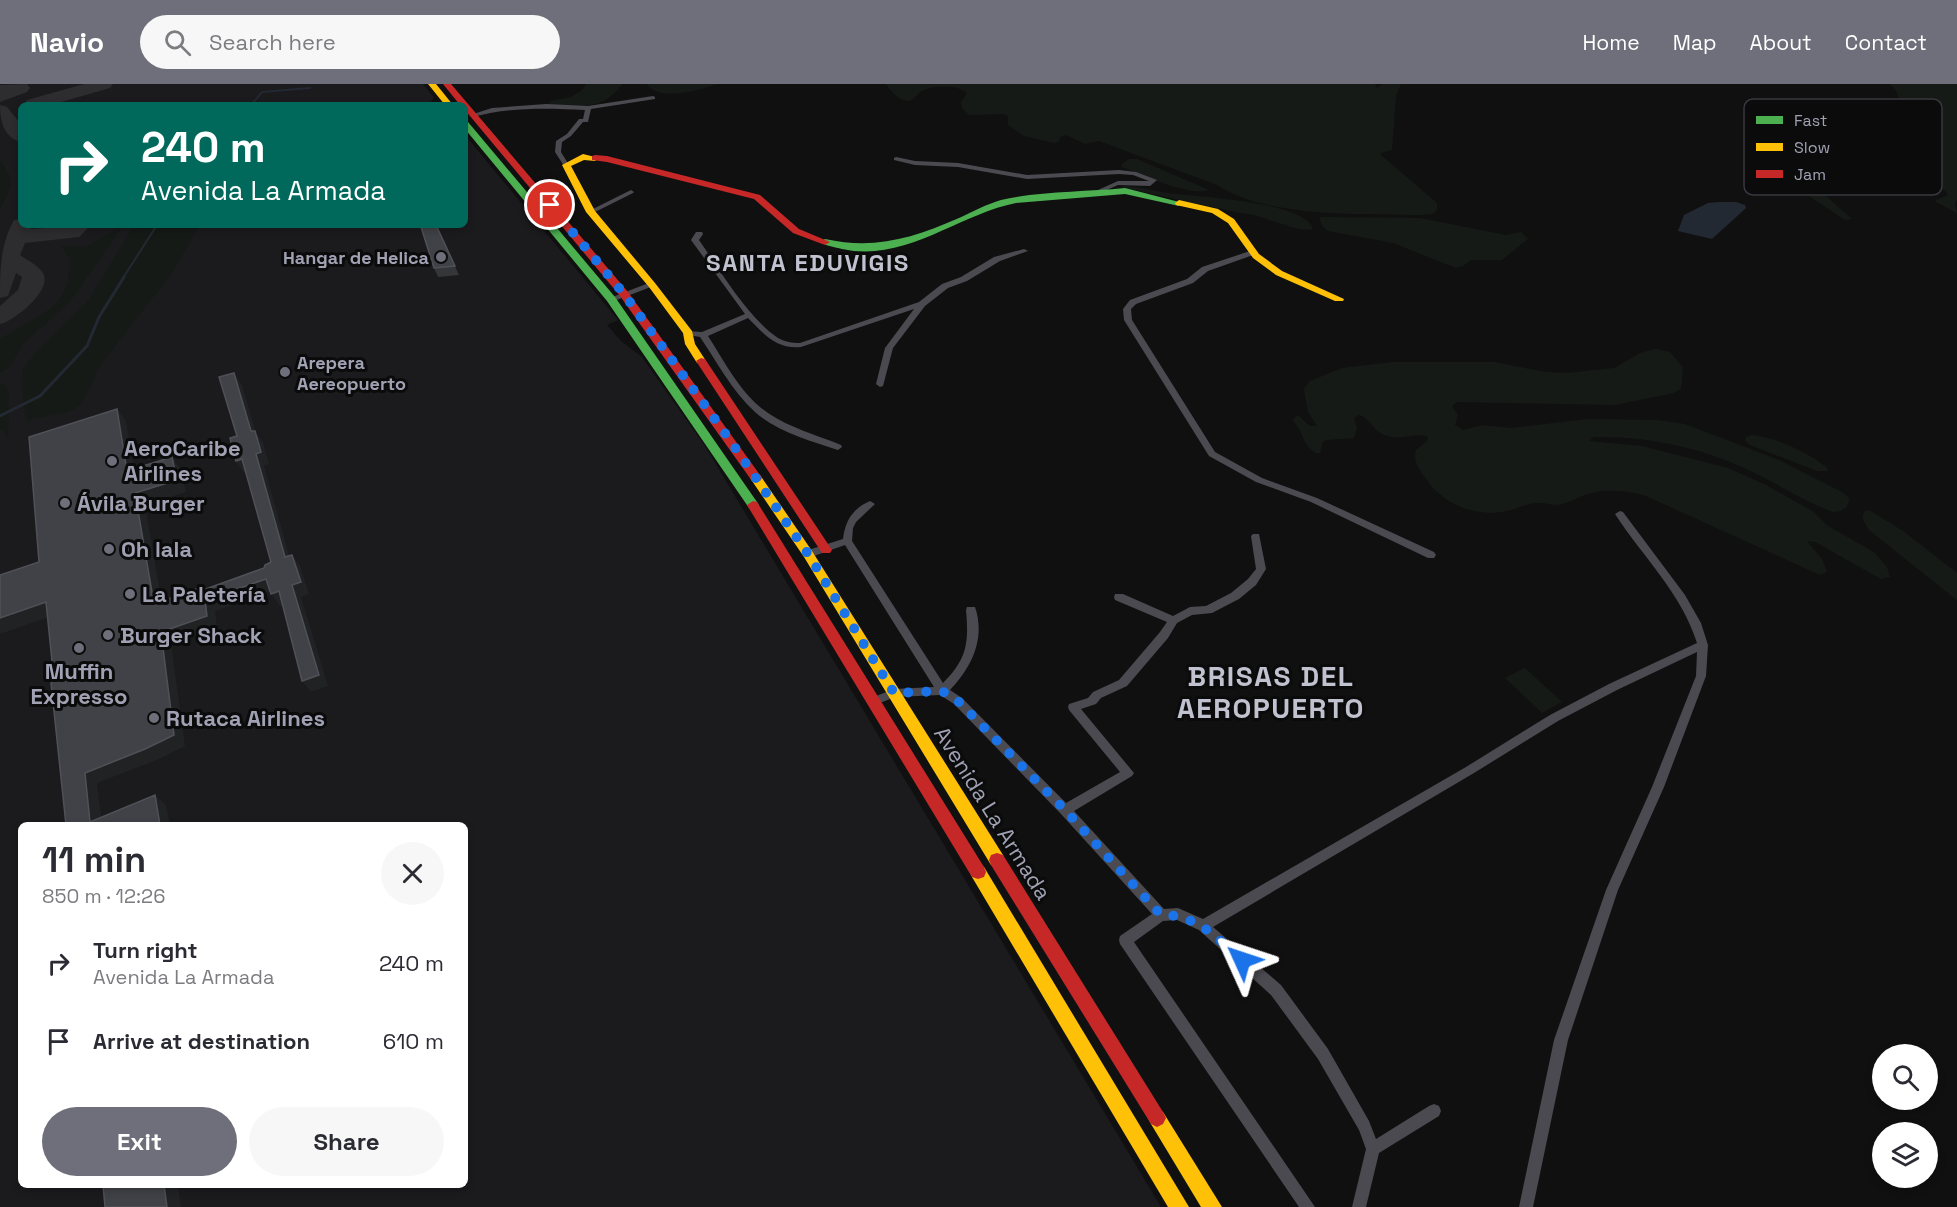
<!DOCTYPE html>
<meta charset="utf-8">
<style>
body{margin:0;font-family:"Space Grotesk",sans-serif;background:#f7f7f7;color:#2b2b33;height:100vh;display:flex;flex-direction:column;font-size:22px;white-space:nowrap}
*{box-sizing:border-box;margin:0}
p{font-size:20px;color:#7c7c81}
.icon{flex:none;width:33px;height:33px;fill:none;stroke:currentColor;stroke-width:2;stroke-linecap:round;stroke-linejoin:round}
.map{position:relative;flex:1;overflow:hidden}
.side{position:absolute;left:18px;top:738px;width:450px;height:366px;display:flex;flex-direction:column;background:#fff;border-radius:9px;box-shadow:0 3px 9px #0003}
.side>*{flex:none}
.hud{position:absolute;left:18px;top:18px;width:450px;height:126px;border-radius:9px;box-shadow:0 3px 9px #0003;background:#00695c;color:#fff;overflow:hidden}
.buttons{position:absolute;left:1872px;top:960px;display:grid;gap:12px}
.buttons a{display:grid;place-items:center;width:66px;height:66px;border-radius:50%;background:#fff;box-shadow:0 3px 9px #0003;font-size:30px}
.pin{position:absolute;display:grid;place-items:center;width:51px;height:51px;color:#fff;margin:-26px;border:3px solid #fff;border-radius:50%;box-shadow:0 2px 6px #0007}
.me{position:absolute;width:66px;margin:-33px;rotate:312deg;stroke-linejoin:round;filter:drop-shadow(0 0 4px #0008)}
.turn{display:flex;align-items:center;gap:21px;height:126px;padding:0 24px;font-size:27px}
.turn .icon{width:78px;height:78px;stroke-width:2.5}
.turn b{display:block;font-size:42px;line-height:51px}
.round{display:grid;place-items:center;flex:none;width:63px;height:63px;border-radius:32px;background:#f7f7f7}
.head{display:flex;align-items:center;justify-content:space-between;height:102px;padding:0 24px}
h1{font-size:36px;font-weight:700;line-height:45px}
.button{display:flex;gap:12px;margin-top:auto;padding:12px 24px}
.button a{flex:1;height:69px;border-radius:36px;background:#6e6f7a;color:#fff;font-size:24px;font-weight:700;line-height:69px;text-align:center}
.button a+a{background:#f7f7f7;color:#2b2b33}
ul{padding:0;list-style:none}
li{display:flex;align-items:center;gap:18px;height:78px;padding:0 24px}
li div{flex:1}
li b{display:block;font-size:22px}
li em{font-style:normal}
header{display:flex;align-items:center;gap:36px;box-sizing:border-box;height:84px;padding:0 30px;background:#6e6f7a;color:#fff}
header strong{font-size:28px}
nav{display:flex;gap:33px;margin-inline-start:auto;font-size:21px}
.search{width:420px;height:54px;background:#f7f7f7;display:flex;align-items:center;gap:15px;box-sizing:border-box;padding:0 21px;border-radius:33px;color:#7c7c81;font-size:22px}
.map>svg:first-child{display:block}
</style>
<header>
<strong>Navio</strong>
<div class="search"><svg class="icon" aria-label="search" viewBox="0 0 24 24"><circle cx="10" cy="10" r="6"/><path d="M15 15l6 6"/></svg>Search here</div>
<nav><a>Home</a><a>Map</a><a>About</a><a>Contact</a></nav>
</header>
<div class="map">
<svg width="1957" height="1123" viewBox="0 0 1957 1123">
<rect width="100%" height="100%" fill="#101011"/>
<path fill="#1b1a1d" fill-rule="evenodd" d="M 0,0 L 423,0 L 434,14 L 431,17 L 434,21 L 21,21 L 21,141 L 465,141 L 465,51 L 618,236 L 607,241 L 621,257 L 642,273 L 705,362 L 1161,1123 L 0,1123 ZM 21,741 L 465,741 L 465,1101 L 21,1101 Z"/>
<g fill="#151a17">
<path d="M 586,0 L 622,0 C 603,28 577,22 548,21 L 551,17 L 571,13 L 582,6 Z"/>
<path d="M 647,0 L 718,0 C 701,5 659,19 647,0 Z"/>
<path d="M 886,0 L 1376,0 L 1375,2 L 1377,4 L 1382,0 L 1401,0 L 1396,12 L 1392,66 L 1381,69 L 1381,71 L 1437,119 L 1437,126 L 1433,130 L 1419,131 C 1361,129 1266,134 1217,101 L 1099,57 L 1085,60 L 1066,51 L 1060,53 L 1059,58 L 1054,59 L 1024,52 L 1008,41 L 1008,32 L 1004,30 L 969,31 L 962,24 L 961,18 L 967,9 C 957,0 932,1 920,8 C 917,10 916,13 913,15 C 902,22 891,7 886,0 Z"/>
<path d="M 1890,0 L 1957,0 L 1957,115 L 1955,120 L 1957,129 L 1936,118 L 1936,116 L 1948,111 L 1945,106 L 1936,105 L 1924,109 L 1900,103 L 1874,107 L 1862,103 L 1855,95 L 1847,90 L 1829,89 L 1818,92 L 1816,99 L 1818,105 L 1852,135 L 1845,136 L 1803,108 L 1795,93 L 1790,89 L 1796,82 L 1792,73 L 1794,71 C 1812,68 1824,76 1836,74 L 1828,64 C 1838,61 1850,66 1861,65 C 1877,63 1900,46 1900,29 C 1901,17 1899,8 1890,0 Z"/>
<path d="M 1129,75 L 1137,75 L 1209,106 C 1187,113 1143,90 1121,83 L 1122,80 Z"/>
<path d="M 0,77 C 17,98 11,102 0,125 Z"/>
<path d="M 1123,102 C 1139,102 1153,107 1168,109 C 1194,113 1306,117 1313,145 C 1299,150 1260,129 1240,129 L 1120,103 Z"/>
<polygon points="1321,133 1420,134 1506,151 1521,148 1528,155 1502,176 1471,176 1463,182 1456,184 1393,159 1328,147 1323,143 1319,134"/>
<polygon points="122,141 124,141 69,219 23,260 10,283 0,289 0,255 50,225 61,213 68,199 70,176 61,162 86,163"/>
<polygon points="134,141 200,141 172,189 100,282 82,320 70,327 26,337 21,298 23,284 38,266 87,218"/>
<path d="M 1655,265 L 1670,268 L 1683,283 L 1681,305 L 1674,309 L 1615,321 L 1457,318 L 1452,322 L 1458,331 L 1455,341 L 1463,346 L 1482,341 L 1511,344 L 1588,335 L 1657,336 L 1685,340 L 1779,376 L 1842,408 L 1849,414 C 1849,423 1843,428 1833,428 C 1806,418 1781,402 1755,389 C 1704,364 1650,352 1594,353 L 1589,357 L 1642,362 L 1728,384 L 1766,401 L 1814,428 L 1828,442 L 1874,468 L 1887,483 L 1890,493 L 1881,495 L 1815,458 L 1807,457 L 1822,475 L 1827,488 L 1820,491 L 1646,412 C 1628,407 1610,404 1591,409 C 1579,412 1569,420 1556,421 C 1549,421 1542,418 1534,419 C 1524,421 1516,425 1507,427 C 1477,434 1442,420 1426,395 C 1419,385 1413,378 1416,366 L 1428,356 L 1427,352 C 1412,349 1400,357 1385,351 C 1374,348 1369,333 1359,331 L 1354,334 L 1357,344 L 1354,354 L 1326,356 L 1322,359 L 1320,369 L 1316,369 C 1301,360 1304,347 1292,336 L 1298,331 L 1310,342 L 1317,342 L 1308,328 L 1304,305 L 1310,297 L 1342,284 L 1393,278 L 1494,278 L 1546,288 L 1567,289 L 1614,284 L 1640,269 Z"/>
<polygon points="0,300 4,300 9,309 8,356 3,346 0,346"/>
<path d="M 1751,351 C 1772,352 1813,370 1828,385 L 1827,387 L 1817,387 L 1750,361 L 1745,357 L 1746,353 Z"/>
<path d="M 1869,426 L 1903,447 L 1957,489 L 1957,516 L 1869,446 C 1865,439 1860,434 1865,427 Z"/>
<polygon points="1525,584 1562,618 1542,629 1505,594"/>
</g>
<polygon fill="#232932" points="1718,118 1736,118 1745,121 1746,124 1712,155 1678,147 1684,131 1708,119"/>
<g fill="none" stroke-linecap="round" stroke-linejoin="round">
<g stroke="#232932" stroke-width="2">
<polyline points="251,21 262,8 310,4"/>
<polyline points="123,194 157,141"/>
</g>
<polyline stroke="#232932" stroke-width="3" points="0,332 40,312 87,262 99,233 124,193"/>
<g fill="#2d2d30" fill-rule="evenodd">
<polygon points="27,0 30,4 27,8 0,18 0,1"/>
<polygon points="84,0 113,0 110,4 51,21 25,20 27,16"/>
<path d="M 0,21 L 7,23 L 21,40 L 21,58 C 4,54 0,37 0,21 Z"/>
<path d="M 21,135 L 21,141 L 33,141 L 31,145 L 91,141 L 79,153 L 25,159 L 20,171 C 27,176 39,182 43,189 C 53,206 14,237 0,240 L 0,222 L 18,206 L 22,193 L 16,189 L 8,212 L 0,214 C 0,186 0,161 14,136 Z"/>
</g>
<g fill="#4a4a50" fill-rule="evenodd">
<path d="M 653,12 L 655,13 L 655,15 L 591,25 L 588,38 L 583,38 L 571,52 L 562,58 L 561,68 L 569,81 L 566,83 L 564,82 L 555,68 L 556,57 L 567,50 L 579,35 L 583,35 L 585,26 C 547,24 510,23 473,33 L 470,31 L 492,24 L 546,20 L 588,22 Z"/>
<polygon points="896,73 915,77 958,79 1027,91 1119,86 1136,88 1157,96 1150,102 1118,101 1100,109 1097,107 1098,106 1118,97 1149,97 1133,91 1119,90 1027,95 958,83 915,81 894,76 894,74"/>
<polygon points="631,106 634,108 633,109 593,129 587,128"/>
<path d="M 696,148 L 702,148 L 703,150 L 699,156 C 720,186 747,233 778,254 C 785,258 792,259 800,259 L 919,218 L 942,200 L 961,193 L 994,173 L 1024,165 L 1028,167 L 1000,177 L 967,197 L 948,204 L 925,222 L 893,264 L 883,302 L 880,303 L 876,300 L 885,264 L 914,225 L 801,263 C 776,265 765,251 748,234 L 708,252 C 725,278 741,311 768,329 C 790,344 817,351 841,361 L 842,363 L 838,366 C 811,357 776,347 755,328 C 732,307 717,278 700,253 L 688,251 L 684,249 L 688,247 L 702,248 L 745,230 L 691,156 Z"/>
<polygon points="1253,166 1256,166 1256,170 1208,187 1193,199 1136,220 1131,225 1132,236 1215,368 1262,394 1317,414 1434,468 1436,471 1434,474 1428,474 1311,418 1256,398 1209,372 1124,236 1123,225 1130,216 1187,195 1202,183"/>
<polygon points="649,199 656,201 614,217 608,217 607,215"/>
<path d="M 870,417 L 875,420 L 856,438 L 853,444 L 852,457 L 943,599 C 967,575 969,559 966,526 L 967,523 L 975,523 C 986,555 971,584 950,606 L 962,614 L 1066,719 L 1120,688 L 1069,626 L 1068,623 L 1069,620 L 1088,614 L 1093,608 L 1119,596 L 1160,548 L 1167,538 L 1115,516 L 1114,513 L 1115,510 L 1123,510 L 1173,532 L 1190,523 L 1206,522 L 1231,509 L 1248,495 L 1256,485 L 1251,452 L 1253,450 L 1259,450 L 1266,485 L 1256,501 L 1239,515 L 1212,529 L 1192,531 L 1177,539 L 1168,554 L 1127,602 L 1101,614 L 1096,620 L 1081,625 L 1134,689 L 1132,692 L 1074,727 L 1164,825 L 1178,824 L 1203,835 L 1466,683 L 1550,631 L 1609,600 L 1697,559 C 1682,510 1643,473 1615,430 L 1620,427 L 1623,428 L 1685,511 L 1701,539 L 1708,561 L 1706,592 L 1664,703 L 1618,806 L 1568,956 L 1533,1123 L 1519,1123 L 1554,956 L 1606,806 L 1652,703 L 1696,592 L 1697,568 L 1617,606 L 1558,637 L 1474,689 L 1213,843 L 1281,901 L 1328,965 L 1369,1037 L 1376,1055 L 1429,1022 L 1434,1020 L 1439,1022 L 1441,1027 L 1439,1032 L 1379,1069 L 1366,1123 L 1352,1123 L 1366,1065 L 1359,1046 L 1318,975 L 1271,911 L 1199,846 L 1177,836 L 1163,837 L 1134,858 L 1315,1123 L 1299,1123 L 1120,860 L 1119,856 L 1120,852 L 1152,830 L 1061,730 L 954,620 L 940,611 L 895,613 L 875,621 L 871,620 L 870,617 L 871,614 L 894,605 L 934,603 L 845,461 L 808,474 L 803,470 L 805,467 L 843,455 C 845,437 853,424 870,417 Z"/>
</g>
<g fill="#4caf50" fill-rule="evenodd">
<polygon points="465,38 468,38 615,213 757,418 759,421 757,424 749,424 607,217 465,45"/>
<path d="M 1125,104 L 1183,119 L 1179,122 L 1125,110 L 1016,119 C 959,130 905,179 842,165 C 835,163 826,162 820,158 L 825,155 C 875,166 913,154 959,134 C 972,128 987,120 1001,116 C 1040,107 1085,108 1125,104 Z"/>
</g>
<g fill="#ffc107" fill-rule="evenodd">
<polygon points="428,0 436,0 453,21 445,21"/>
<polygon points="583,70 599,74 595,77 584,76 571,82 595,127 655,199 692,247 695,260 706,277 705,279 697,279 685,260 683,249 649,203 586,128 562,81"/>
<polygon points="1179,116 1218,125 1234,135 1259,170 1282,187 1344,215 1343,217 1335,217 1276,191 1253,174 1228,139 1212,129 1176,121 1175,119"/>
<polygon points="756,390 760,391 812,467 1003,771 1005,776 1003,781 997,783 991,781 804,473 750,394"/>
<polygon points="978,781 984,783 1189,1123 1168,1123 972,793 970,788 972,783"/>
<polygon points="1157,1025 1163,1028 1222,1123 1201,1123 1151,1040 1148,1034 1151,1028"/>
</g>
<g fill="#c62828" fill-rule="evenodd">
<polygon points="443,0 451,0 628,208 760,391 762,394 760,397 752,397 620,212 465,26 465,21 460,21"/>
<polygon points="595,71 607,72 760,111 799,145 830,158 825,161 793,149 754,115 607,78 592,76 592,72"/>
<polygon points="701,274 705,275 830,463 832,466 830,469 822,469 696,277"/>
<polygon points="753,417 757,418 984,783 986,788 984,793 978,795 972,793 747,421"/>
<polygon points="997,769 1003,771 1163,1028 1166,1034 1163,1040 1157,1043 1151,1040 991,781 989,776 991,771"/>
</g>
</g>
<polygon fill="#35363a" points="436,141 459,191 438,193 434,184"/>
<g fill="#212224">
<polygon points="234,289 242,301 256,349 263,358 269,380 264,382 293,485 285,473 256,370 251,347"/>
<polygon points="117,325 126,337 137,399 127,387"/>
<polygon points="172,373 181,385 186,408 145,421 164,531 154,520 135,409"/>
<polygon points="242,375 251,387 244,389 236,377"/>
<polygon points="292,471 300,482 309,510 301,513 328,602 311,608 302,597 292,501"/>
<polygon points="266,495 275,506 215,527 217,543 171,559 185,662 157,676 97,699 102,741 90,738 85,689 161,548 202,503 211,514"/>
<polygon points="279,507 288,519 280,522 271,510"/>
<polygon points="46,518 58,530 0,550 0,534"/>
<polygon points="155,711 166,721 170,741 160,741"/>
<polygon points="164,1101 178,1101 181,1123 167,1123"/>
</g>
<g fill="#414247" stroke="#505158" stroke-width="1.5">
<polygon points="429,141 436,141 455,182 434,184 421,143"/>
<polygon points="234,289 251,347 255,347 261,368 256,370 285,473 292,471 301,498 292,501 319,591 302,597 279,507 271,510 266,495 205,516 207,532 161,548 174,651 145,665 85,689 90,738 155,711 160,741 66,741 51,599 54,597 46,518 0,534 0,491 39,478 29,353 117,325 127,387 172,373 177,396 135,409 154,520 202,503 203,506 264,484 265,481 271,478 242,375 236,377 233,367 230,354 237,352 219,293"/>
<polygon points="103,1101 164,1101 167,1123 105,1123"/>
</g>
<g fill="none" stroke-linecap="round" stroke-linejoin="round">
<path stroke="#1a73e8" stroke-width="10" stroke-dasharray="0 18" d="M 550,121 L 624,210 L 727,352 L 808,470 L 894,609 L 942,607 L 958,617 L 1065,726 L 1161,831 C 1196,830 1217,854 1242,876"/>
</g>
<g fill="#6e6f7a" stroke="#0b0b0c" stroke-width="2">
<circle cx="441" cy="173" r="6"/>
<circle cx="285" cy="288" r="6"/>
<circle cx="112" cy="377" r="6"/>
<circle cx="65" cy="419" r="6"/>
<circle cx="109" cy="465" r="6"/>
<circle cx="130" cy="510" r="6"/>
<circle cx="108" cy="551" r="6"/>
<circle cx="79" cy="564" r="6"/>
<circle cx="154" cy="634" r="6"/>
</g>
<g text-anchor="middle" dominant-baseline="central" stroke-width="6" stroke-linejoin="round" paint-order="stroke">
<g font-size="18" font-weight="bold" fill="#a0a2b3" stroke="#0b0b0c" text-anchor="end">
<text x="429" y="173">Hangar de Helica</text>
<text x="297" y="278" text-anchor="start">Arepera<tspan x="297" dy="21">Aereopuerto</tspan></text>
</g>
<g font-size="22" font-weight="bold" fill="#a0a2b3" stroke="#0b0b0c" text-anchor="start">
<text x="124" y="364">AeroCaribe<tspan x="124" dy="25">Airlines</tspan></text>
<text x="77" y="419">Ávila Burger</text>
<text x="121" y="465">Oh lala</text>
<text x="142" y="510">La Paletería</text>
<text x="120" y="551">Burger Shack</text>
<text x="79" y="587" text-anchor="middle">Muffin<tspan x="79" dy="25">Expresso</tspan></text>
<text x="166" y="634">Rutaca Airlines</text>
</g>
<g font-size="22" fill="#a0a2b3" stroke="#0b0b0c">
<text transform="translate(993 729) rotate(58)">Avenida La Armada</text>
</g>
<g font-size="24" font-weight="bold" letter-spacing="1.5" fill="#c1c2cf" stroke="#0b0b0c">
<text x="808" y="178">SANTA EDUVIGIS</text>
</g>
<g font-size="28" font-weight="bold" letter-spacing="1.5" fill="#c1c2cf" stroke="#0b0b0c">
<text x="1271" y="592">BRISAS DEL<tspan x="1271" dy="32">AEROPUERTO</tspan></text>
</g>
</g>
<rect x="1744" y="15" width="198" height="96" rx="9" fill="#0b0b0c" stroke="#38383e" stroke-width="1.5"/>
<rect x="1756" y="32" width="27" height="8" fill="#4caf50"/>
<rect x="1756" y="59" width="27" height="8" fill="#ffc107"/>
<rect x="1756" y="86" width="27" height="8" fill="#c62828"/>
<g font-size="16" fill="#a0a2b3">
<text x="1794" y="42">Fast</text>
<text x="1794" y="69">Slow</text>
<text x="1794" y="96">Jam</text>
</g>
</svg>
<div class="buttons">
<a><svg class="icon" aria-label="search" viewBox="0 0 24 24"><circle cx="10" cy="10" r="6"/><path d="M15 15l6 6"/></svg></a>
<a><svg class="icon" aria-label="layers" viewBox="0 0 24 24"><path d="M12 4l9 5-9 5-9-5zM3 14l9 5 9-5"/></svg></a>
</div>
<div class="pin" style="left:550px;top:121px;background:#d93025"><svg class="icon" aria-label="arrive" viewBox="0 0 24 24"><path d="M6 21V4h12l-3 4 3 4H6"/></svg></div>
<svg class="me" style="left:1242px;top:876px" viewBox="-20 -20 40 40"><path d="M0-17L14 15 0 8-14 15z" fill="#1a73e8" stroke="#fff" stroke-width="4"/></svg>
<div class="hud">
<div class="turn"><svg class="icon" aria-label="right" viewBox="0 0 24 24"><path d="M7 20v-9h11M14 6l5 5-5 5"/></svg><div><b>240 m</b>Avenida La Armada</div></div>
</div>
<section class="side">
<div class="head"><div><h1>11 min</h1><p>850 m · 12:26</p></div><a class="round"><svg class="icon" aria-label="close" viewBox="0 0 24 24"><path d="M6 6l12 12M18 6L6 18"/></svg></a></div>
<ul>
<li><svg class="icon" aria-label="right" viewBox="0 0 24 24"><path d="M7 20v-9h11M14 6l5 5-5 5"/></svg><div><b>Turn right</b><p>Avenida La Armada</p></div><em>240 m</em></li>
<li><svg class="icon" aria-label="arrive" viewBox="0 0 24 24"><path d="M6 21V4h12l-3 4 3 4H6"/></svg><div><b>Arrive at destination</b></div><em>610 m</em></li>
</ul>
<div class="button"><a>Exit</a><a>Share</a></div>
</section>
</div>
